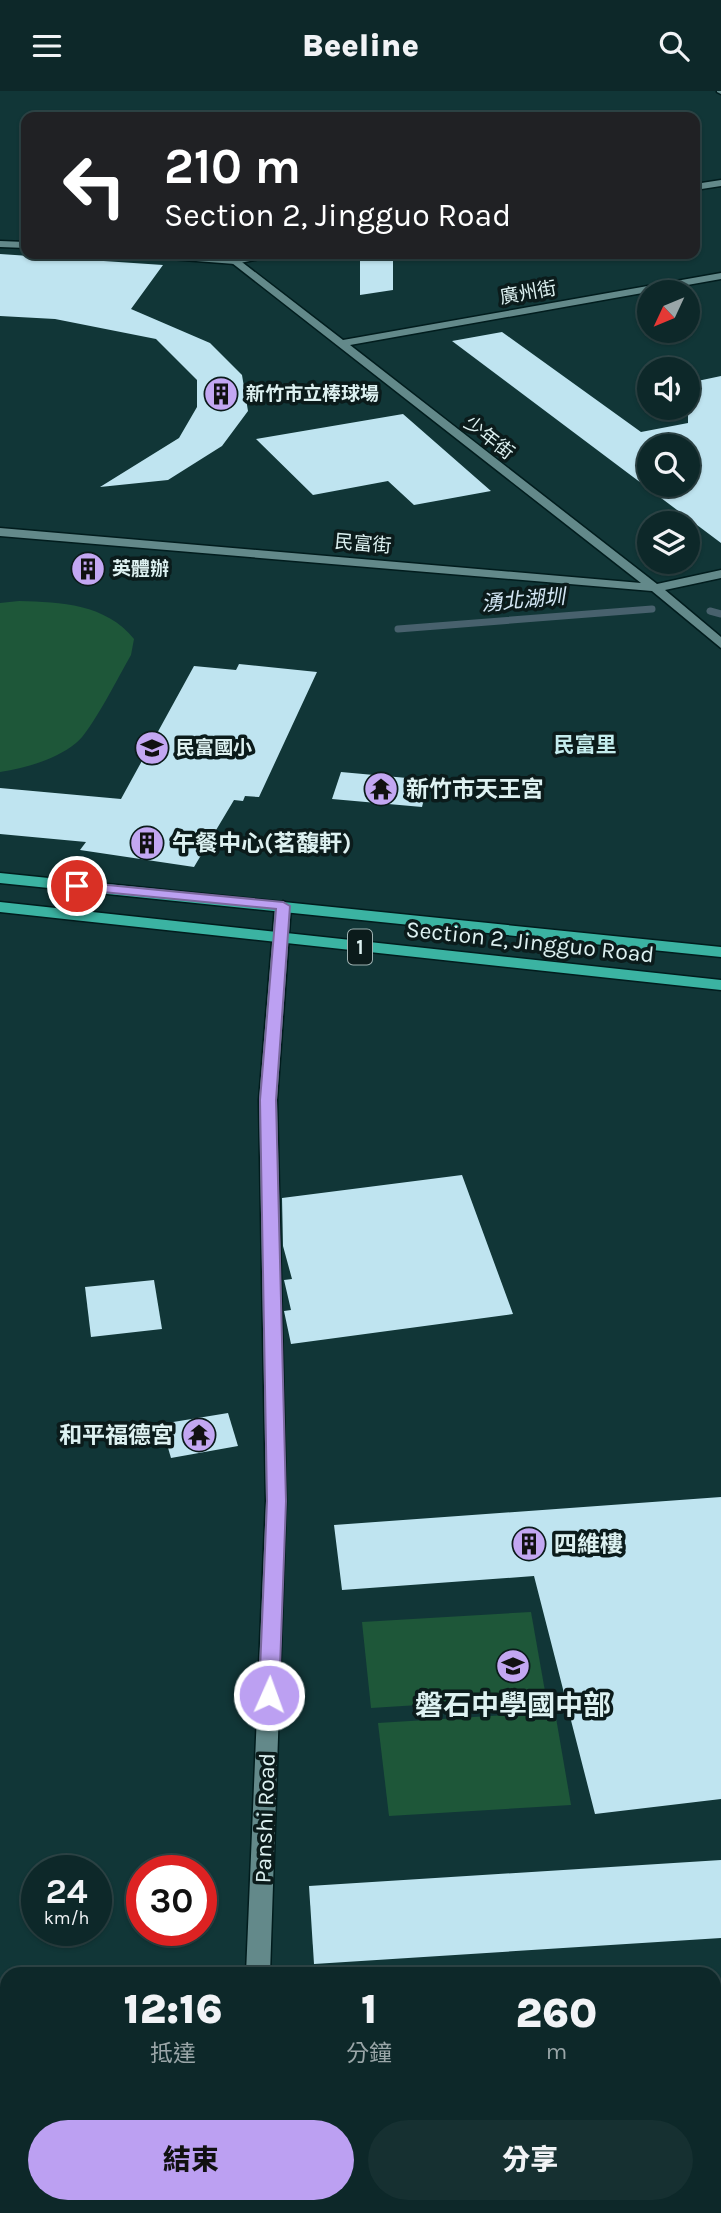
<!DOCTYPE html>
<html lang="zh-TW">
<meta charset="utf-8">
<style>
body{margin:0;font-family:Karla,"Noto Sans TC",sans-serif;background:#163031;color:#f1f3f6;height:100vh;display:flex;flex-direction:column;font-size:26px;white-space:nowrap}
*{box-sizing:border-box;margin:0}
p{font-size:23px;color:#9aa6a8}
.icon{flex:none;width:38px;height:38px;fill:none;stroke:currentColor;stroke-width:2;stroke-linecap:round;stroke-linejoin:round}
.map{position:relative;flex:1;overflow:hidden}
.drawer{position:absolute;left:0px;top:1876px;width:721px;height:247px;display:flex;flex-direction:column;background:#0d2829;border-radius:21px 21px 0 0;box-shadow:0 2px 5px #0004,0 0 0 2px #2d4446}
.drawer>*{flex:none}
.guide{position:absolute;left:21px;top:21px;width:679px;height:147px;border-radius:14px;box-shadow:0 2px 5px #0004,0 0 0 2px #2d4446;background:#202124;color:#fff;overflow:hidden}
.needle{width:46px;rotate:226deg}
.buttons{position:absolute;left:637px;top:189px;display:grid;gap:14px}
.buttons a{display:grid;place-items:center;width:63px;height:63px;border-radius:50%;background:#0d2829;box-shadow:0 2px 5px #0004,0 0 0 2px #2d4446;font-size:35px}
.speed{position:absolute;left:21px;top:1764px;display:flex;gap:14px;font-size:35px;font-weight:700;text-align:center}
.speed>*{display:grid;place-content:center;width:91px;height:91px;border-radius:50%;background:#0d2829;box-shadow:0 2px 5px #0004,0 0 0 2px #2d4446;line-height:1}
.speed small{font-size:18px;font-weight:400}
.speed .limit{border:10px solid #d22;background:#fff;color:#111}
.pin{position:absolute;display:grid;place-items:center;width:60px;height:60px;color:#fff;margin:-30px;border:4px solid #fff;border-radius:50%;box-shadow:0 2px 7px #0007}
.me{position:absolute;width:77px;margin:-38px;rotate:2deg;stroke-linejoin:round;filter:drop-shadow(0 0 5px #0008)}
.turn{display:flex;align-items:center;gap:24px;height:147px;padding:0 28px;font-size:32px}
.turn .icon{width:91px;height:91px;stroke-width:2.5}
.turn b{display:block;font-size:49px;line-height:60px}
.eta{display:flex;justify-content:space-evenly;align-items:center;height:119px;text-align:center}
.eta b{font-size:42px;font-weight:800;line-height:49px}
.action{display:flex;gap:14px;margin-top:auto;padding:14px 28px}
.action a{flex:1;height:80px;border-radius:42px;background:#bca0f2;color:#111;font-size:28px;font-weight:800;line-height:80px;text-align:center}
.action a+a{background:#163031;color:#f1f3f6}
header{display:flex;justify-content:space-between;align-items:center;height:91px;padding:0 28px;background:#0d2829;font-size:32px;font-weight:800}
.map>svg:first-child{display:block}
</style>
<header><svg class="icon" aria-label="menu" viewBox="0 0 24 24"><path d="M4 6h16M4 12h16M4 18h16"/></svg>Beeline<svg class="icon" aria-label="search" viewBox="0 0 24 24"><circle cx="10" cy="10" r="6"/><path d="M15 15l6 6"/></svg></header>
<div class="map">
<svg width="721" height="2122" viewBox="0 0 721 2122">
<rect width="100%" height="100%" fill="#113637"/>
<g fill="#1e5739">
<path d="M 19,510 C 61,511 106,513 134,548 L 131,564 C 120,583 90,642 76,652 C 55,669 26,677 0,681 L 0,512 Z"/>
<polygon points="531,1521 546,1606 371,1617 362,1531"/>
<polygon points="555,1621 571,1714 389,1725 378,1632"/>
</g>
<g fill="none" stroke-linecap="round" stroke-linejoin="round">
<g stroke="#48616d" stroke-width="7">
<polyline points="710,520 721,523"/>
<polyline points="398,538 652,518"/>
</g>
</g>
<g fill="#bfe4f0" fill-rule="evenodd">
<polygon points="0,163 163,174 131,218 210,252 242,284 248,320 222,355 168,389 100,396 179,347 197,316 197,289 156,248 55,228 0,225"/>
<polygon points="377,163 393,163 393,199 360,204 360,166"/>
<path d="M 502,241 L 641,341 L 688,332 L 688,292 L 721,285 L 721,452 L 452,250 ZM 649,355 L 688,355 L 688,394 L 649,394 Z"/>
<polygon points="403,323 491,400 414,414 388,390 313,404 256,348"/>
<polygon points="239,573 317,581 259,706 245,705 243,710 234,709 194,776 80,759 86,751 0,743 0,697 121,708 194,575 236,579"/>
<polygon points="341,681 429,689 422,716 332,708"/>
<polygon points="462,1084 513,1223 291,1253 284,1220 291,1219 284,1189 292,1188 283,1155 282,1107"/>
<polygon points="154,1189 162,1238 91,1246 85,1196"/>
<polygon points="228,1322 238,1355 171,1367 161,1333"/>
<polygon points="721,1406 721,1708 595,1723 534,1485 342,1499 334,1434"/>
<polygon points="721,1769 721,1847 314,1873 309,1795"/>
</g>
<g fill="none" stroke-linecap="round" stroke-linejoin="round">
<g stroke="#011c1d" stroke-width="3">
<g id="street">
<polygon points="721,0 721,3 717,1 717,0"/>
<polygon points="232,168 238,168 343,249 721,182 721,188 350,254 657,493 721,479 721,487 665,499 721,546 721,557 652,500 0,445 0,437 641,492 232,172"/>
<polygon points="283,810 291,815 277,1009 286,1410 270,1883 246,1883 266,1410 259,1009 275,815"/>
<rect x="239" y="2116" width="26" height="6"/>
</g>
</g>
<g stroke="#011c1d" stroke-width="3">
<g id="secondary">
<polygon points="721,89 721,95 695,99 695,93"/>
<polygon points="0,150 26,151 26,157 0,156"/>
<polygon points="139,163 235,167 284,163 235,173 144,166"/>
</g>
</g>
<g stroke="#011c1d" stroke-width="3">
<g id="primary">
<polygon points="0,782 721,856 721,866 0,792"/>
<polygon points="0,811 721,889 721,899 0,821"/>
</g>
</g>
<use href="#street" fill="#63898a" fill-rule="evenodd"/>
<use href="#secondary" fill="#63898a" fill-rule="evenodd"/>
<use href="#primary" fill="#3bb3a2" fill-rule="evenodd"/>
</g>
<polygon fill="#bca0f2" stroke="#7a689d" stroke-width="2" points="77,791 283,811 290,815 276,1009 286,1410 279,1604 276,1610 269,1612 262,1610 259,1604 267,1410 260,1009 276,818 72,798 70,795"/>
<defs>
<g id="building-disc" transform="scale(1.75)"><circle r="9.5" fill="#c3a7f2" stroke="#0b1b1b"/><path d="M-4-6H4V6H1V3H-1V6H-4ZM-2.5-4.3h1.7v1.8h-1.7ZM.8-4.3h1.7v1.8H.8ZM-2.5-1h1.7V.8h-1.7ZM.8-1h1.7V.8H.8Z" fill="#111"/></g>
<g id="school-disc" transform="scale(1.75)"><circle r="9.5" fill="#c3a7f2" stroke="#0b1b1b"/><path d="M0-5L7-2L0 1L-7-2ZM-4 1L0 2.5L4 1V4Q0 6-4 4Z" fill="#111"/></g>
<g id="temple-disc" transform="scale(1.75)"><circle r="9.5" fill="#c3a7f2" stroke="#0b1b1b"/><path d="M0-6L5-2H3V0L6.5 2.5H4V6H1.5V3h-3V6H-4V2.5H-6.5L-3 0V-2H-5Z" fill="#111"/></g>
</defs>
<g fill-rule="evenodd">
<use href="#building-disc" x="221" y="303"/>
<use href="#building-disc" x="88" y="478"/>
<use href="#school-disc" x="152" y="657"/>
<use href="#temple-disc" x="381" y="698"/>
<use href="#building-disc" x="147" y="752"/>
<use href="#temple-disc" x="199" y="1344"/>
<use href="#building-disc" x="529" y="1453"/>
<use href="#school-disc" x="513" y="1575"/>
</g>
<g text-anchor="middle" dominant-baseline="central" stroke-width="7" stroke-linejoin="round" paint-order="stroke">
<g font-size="19" fill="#ddf1f1" stroke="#0b1b1b">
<text transform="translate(528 202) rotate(-10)">廣州街</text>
<text transform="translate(489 347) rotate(38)">少年街</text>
<text transform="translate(363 453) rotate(5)">民富街</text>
</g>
<g font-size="19" font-weight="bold" fill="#ddf1f1" stroke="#0b1b1b" text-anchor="start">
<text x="246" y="303">新竹市立棒球場</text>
<text x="112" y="478">英體辦</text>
<text x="176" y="657">民富國小</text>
</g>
<g font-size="21" font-style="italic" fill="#d2e5f3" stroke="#0b1b1b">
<text transform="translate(523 509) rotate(-5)">湧北湖圳</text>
</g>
<g font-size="21" font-weight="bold" fill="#c4eced" stroke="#0b1b1b">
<text x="585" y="654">民富里</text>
</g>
<rect fill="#0b1b1b" stroke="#9eb1b1" stroke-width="2" x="348" y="838.5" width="24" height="35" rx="5"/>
<g font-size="21" font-weight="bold" fill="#ddf1f1">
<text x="360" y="856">1</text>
</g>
<g font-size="23" font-weight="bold" fill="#ddf1f1" stroke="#0b1b1b" text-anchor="start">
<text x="406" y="698">新竹市天王宮</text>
<text x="172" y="752">午餐中心(茗馥軒)</text>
<text x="174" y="1344" text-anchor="end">和平福德宮</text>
<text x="554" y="1453">四維樓</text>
</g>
<g font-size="23" fill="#ddf1f1" stroke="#0b1b1b">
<text transform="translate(530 851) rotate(6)">Section 2, Jingguo Road</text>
<text transform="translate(265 1727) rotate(-88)">Panshi Road</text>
</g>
<g font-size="28" font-weight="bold" fill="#ddf1f1" stroke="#0b1b1b">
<text x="513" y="1614">磐石中學國中部</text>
</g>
</g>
</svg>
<div class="buttons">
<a><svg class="needle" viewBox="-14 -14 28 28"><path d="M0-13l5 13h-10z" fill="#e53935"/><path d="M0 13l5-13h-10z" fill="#9aa6a8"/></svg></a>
<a><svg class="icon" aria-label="sound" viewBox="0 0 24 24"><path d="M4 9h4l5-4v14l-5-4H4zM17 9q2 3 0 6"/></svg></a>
<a><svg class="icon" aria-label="search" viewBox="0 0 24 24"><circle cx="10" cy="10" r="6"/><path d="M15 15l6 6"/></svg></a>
<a><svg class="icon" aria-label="layers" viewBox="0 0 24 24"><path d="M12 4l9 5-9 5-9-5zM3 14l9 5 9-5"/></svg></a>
</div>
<div class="speed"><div>24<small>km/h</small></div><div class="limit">30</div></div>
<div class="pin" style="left:77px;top:795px;background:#d93025"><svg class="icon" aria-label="arrive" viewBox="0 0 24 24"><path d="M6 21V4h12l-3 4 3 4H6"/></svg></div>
<svg class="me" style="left:269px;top:1604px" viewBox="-20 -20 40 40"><circle r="17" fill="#bca0f2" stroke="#fff" stroke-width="3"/><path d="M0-11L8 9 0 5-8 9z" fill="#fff"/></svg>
<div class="guide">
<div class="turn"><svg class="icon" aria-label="left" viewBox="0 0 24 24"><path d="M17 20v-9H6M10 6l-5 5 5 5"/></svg><div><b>210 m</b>Section 2, Jingguo Road</div></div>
</div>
<section class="drawer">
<div class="eta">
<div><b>12:16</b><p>抵達</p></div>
<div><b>1</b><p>分鐘</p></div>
<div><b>260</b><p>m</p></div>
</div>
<div class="action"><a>結束</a><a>分享</a></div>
</section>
</div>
